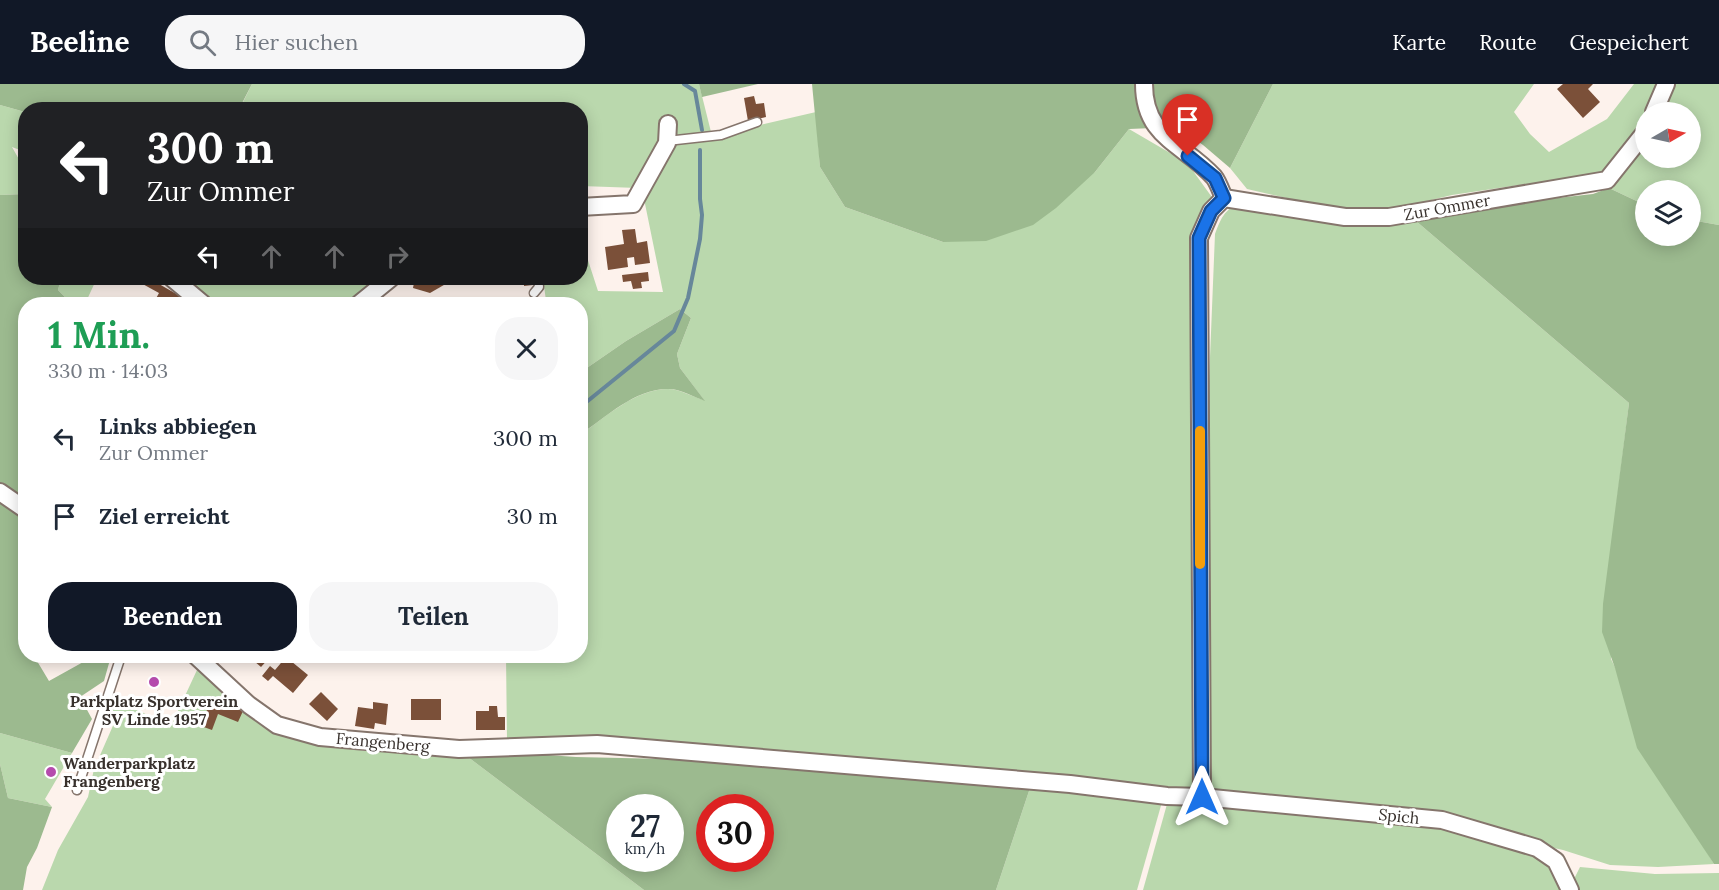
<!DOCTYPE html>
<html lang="de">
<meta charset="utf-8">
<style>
body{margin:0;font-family:Lora,serif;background:#f6f6f7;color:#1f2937;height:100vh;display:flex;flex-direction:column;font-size:22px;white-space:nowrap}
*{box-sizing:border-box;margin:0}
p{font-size:20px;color:#747a83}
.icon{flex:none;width:33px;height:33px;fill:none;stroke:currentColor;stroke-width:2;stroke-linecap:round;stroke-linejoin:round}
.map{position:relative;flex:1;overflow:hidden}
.drawer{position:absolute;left:18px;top:213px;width:570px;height:366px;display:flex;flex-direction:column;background:#fff;border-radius:24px;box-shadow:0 3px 15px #0003}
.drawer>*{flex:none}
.guide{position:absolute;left:18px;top:18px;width:570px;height:183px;border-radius:24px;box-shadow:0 3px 15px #0003;background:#202124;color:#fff;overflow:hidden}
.needle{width:39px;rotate:81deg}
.controls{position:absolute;left:1635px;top:18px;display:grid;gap:12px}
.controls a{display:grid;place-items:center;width:66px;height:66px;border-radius:50%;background:#fff;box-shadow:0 3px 15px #0003;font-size:30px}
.speed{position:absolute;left:606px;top:710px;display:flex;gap:12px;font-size:30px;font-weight:700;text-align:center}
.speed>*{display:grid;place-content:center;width:78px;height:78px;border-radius:50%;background:#fff;box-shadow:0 3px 15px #0003;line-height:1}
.speed small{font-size:15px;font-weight:400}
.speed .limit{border:9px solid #d22;background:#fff;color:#111}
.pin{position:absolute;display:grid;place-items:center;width:51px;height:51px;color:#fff;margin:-62px -26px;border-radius:50% 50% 50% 0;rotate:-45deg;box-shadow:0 0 6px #0007}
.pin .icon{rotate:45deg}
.me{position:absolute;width:66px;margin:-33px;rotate:0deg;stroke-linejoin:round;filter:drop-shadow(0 0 4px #0008)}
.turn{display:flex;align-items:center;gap:21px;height:126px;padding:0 30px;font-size:27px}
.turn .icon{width:78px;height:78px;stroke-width:2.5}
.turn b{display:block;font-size:42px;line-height:51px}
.lanes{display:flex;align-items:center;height:57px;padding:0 30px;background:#0003;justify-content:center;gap:30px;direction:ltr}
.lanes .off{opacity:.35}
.round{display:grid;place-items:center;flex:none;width:63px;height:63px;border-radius:24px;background:#f6f6f7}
.overview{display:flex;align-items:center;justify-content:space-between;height:102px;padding:0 30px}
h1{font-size:36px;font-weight:700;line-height:45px;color:#1e9e55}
.action{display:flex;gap:12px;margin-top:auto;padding:12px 30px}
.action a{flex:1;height:69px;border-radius:24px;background:#111827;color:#fff;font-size:24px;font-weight:700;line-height:69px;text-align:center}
.action a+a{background:#f6f6f7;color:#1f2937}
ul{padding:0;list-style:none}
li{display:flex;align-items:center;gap:18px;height:78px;padding:0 30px}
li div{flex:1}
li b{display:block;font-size:22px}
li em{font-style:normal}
header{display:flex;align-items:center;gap:36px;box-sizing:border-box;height:84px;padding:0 30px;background:#111827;color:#fff}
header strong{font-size:28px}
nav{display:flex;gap:33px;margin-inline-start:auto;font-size:21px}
.search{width:420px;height:54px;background:#f6f6f7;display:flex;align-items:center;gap:15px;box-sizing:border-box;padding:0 21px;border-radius:24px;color:#747a83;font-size:22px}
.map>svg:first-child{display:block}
</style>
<header>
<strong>Beeline</strong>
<div class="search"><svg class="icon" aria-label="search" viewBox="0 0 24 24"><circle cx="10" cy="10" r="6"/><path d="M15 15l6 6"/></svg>Hier suchen</div>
<nav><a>Karte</a><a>Route</a><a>Gespeichert</a></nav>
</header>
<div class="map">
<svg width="1719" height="806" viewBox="0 0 1719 806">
<rect width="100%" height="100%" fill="#fdf2ec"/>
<g fill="#bad8ad">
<path d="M 252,0 L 699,0 L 712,52 L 816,28 L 820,83 L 845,123 L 943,158 L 1095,88 L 1129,45 L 1177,73 L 1193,87 L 1214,116 L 1201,148 L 1192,373 L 1192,708 L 707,660 L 575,661 L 507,657 L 506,572 L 580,572 L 581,350 C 606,333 635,305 668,305 C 680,305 693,313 704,316 L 680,284 L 677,270 L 691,234 L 680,225 L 626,257 L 581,288 L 580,220 L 538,220 L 546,217 L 543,194 L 580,194 L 581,168 L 585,167 L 598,207 L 663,208 L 643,110 L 638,104 L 581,102 L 580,26 L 239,26 Z"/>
<polygon points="1273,0 1534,0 1514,28 1530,50 1549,68 1607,35 1634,0 1657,0 1640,38 1623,68 1595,95 1519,101 1452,111 1369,131 1368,124 1335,125 1247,105 1230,84"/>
<polygon points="1674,0 1719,0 1719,141 1691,136 1690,106 1646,106 1645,121 1609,104 1629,83 1645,55 1646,74 1690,74 1690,28 1661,28"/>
<polygon points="0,21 25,28 25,68 12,63 25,86 25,110 0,111"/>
<path d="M 1240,119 L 1326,138 L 1416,137 L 1629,319 L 1614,441 L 1611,575 L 1705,765 L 1714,780 L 1658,783 L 1610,781 L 1563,766 L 1510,754 L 1203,709 L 1206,372 L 1215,150 C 1221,134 1224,126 1240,119 Z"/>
<polygon points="61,194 97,194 85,220 72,220 58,206"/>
<polygon points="177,194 378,194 347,220 209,220"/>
<polygon points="197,586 270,648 365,667 464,670 644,806 42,806 58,766 88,713 94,685 119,628 104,634 112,611 170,644"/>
<polygon points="0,649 72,669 45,715 52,723 8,714 0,680"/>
<polygon points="1031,701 1164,711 1137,806 996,806"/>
<polygon points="1169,713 1418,738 1512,760 1542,775 1555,791 1564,806 1143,806"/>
<polygon points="1580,783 1655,790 1719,789 1719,806 1578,806 1574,795"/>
</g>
<g fill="#9cba8f" fill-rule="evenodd">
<polygon points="0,0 252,0 239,25 26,26 25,28 0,21"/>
<polygon points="699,0 758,0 702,13"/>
<polygon points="812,0 1273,0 1230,84 1203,61 1177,43 1129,45 1095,88 1056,124 1033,141 986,157 943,158 845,123 820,83"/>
<polygon points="1609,104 1645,121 1646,152 1690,152 1691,136 1719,141 1719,780 1714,780 1637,664 1615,584 1602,548 1603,520 1629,319 1416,137 1476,123 1593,110"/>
<polygon points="25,110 26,194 61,194 58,206 72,220 26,220 25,420 0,405 0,111"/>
<path d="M 680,225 L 691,234 L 677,270 L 680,284 L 705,317 C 694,313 680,305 669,305 C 636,304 606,333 581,350 L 581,288 L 626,257 Z"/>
<polygon points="0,417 25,432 26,572 34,572 49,597 94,572 111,572 104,597 80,613 92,635 72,669 0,649"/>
<path d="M 506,668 L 576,673 L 758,677 L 1031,701 L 996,806 L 644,806 L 464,670 ZM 620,723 L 670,723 L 670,774 L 620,774 ZM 710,723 L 760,723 L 760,774 L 710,774 Z"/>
<polygon points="0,680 8,714 52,723 37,764 27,783 23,806 0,806"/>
</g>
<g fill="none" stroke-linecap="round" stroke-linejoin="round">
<g stroke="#67879a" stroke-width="4">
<polyline points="684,0 695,7 702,46"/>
<polyline points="580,322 584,320 674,247 688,214 700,155 702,131 700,115 700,66"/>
</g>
</g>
<g fill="#7b5039">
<polygon points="1563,0 1593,0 1588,5 1600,18 1583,34 1557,5"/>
<polygon points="754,12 756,20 764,19 766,33 748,37 744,14"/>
<polygon points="635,145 637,159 647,157 650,179 635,181 634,173 627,174 628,183 608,186 605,163 624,160 622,146"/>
<polygon points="648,188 649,197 641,198 642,204 633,205 631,197 623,198 622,191"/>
<polygon points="141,194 163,194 159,200 180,212 175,220 153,220 159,209 139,198"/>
<polygon points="415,194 456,194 430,209 413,204"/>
<polygon points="509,194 532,194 533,201 524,202 524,197 509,199"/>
<polygon points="248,572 271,572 261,583"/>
<polygon points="286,573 308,591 293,609 273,592 268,597 262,592 270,582 275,586"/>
<polygon points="321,608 338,625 327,637 309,620"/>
<polygon points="211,615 243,627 238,638 218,630 212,646 201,642"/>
<rect x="411" y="615" width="30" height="21"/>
<polygon points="373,618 388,620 386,641 375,639 374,645 355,642 358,623 373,625"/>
<polygon points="489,622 497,622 498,633 505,633 505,646 476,646 476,627 489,627"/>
</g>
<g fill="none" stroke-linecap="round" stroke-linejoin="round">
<g stroke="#85756c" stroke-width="11">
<g id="lane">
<polyline points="667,57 721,51 757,38"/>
<polyline points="534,209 539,203 538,194"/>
<polyline points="77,706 121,572"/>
</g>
</g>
<g stroke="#85756c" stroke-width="20">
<g id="street">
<path d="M 1144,0 C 1144,54 1183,59 1214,93 C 1218,98 1221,107 1224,114"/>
<polyline points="1654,28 1666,0"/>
<polyline points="1224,114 1345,133 1389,133 1607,96 1646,47"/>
<polyline points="580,123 633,120 667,59 668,40"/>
<polyline points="172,194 203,220"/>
<polyline points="359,220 391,194"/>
<polyline points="0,408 26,426"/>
<polyline points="196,572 249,621 277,641 320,653 459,665 597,660 1070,700 1167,712 1202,713 1442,736 1537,764 1556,777 1570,806"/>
<polyline points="1202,713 1199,154 1211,127 1224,114"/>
</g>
</g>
<use href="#lane" stroke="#fff" stroke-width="8"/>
<use href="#street" stroke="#fff" stroke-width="16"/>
</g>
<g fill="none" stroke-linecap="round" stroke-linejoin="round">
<g stroke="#114b97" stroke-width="15">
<polyline id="route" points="1188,72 1215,94 1224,114 1211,127 1199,154 1202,713"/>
</g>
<use href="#route" stroke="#1a73e8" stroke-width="10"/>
<polyline stroke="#f59e0b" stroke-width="10" points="1200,347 1200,480"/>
</g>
<g fill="#b54bad" stroke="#fff" stroke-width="2">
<circle cx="154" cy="598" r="6"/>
<circle cx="51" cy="688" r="6"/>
</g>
<g text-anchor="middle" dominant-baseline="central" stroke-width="6" stroke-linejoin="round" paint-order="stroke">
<g font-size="16" fill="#38312d" stroke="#fff">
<text transform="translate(1447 123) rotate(-10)">Zur Ommer</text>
<text transform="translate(383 658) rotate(5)">Frangenberg</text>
<text transform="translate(1399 732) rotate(6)">Spich</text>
</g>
<g font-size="16" font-weight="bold" fill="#38312d" stroke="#fff">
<text x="154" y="617">Parkplatz Sportverein<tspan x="154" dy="18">SV Linde 1957</tspan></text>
<text x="63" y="679" text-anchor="start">Wanderparkplatz<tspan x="63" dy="18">Frangenberg</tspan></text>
</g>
</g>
</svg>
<div class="controls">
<a><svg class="needle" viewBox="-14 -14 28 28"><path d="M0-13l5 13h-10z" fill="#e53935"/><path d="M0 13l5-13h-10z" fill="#747a83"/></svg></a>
<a><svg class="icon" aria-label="layers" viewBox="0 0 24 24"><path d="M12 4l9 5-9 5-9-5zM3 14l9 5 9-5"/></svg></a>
</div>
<div class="speed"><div>27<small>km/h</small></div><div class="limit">30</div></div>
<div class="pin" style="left:1188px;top:72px;background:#d93025"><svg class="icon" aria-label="arrive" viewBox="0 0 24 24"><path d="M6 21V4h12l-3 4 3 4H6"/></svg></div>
<svg class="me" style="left:1202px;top:713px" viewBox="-20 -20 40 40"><path d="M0-17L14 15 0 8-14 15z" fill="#1a73e8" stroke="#fff" stroke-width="4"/></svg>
<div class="guide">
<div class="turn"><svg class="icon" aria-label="left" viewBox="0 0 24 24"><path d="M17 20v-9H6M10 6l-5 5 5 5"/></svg><div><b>300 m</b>Zur Ommer</div></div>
<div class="lanes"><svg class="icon" aria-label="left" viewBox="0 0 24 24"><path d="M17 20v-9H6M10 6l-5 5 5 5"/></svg><svg class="icon off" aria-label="ahead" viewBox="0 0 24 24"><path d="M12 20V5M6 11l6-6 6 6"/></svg><svg class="icon off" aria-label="ahead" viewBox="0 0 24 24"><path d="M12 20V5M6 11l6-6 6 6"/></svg><svg class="icon off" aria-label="right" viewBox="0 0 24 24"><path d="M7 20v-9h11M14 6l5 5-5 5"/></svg></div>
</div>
<section class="drawer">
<div class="overview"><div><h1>1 Min.</h1><p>330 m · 14:03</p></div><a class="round"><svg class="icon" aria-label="close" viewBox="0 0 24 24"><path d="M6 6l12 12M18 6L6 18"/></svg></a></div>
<ul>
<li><svg class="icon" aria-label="left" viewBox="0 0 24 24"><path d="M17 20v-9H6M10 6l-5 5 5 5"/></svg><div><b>Links abbiegen</b><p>Zur Ommer</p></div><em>300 m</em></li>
<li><svg class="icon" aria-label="arrive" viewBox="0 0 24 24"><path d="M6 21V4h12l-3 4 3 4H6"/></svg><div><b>Ziel erreicht</b></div><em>30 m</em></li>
</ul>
<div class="action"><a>Beenden</a><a>Teilen</a></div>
</section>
</div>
